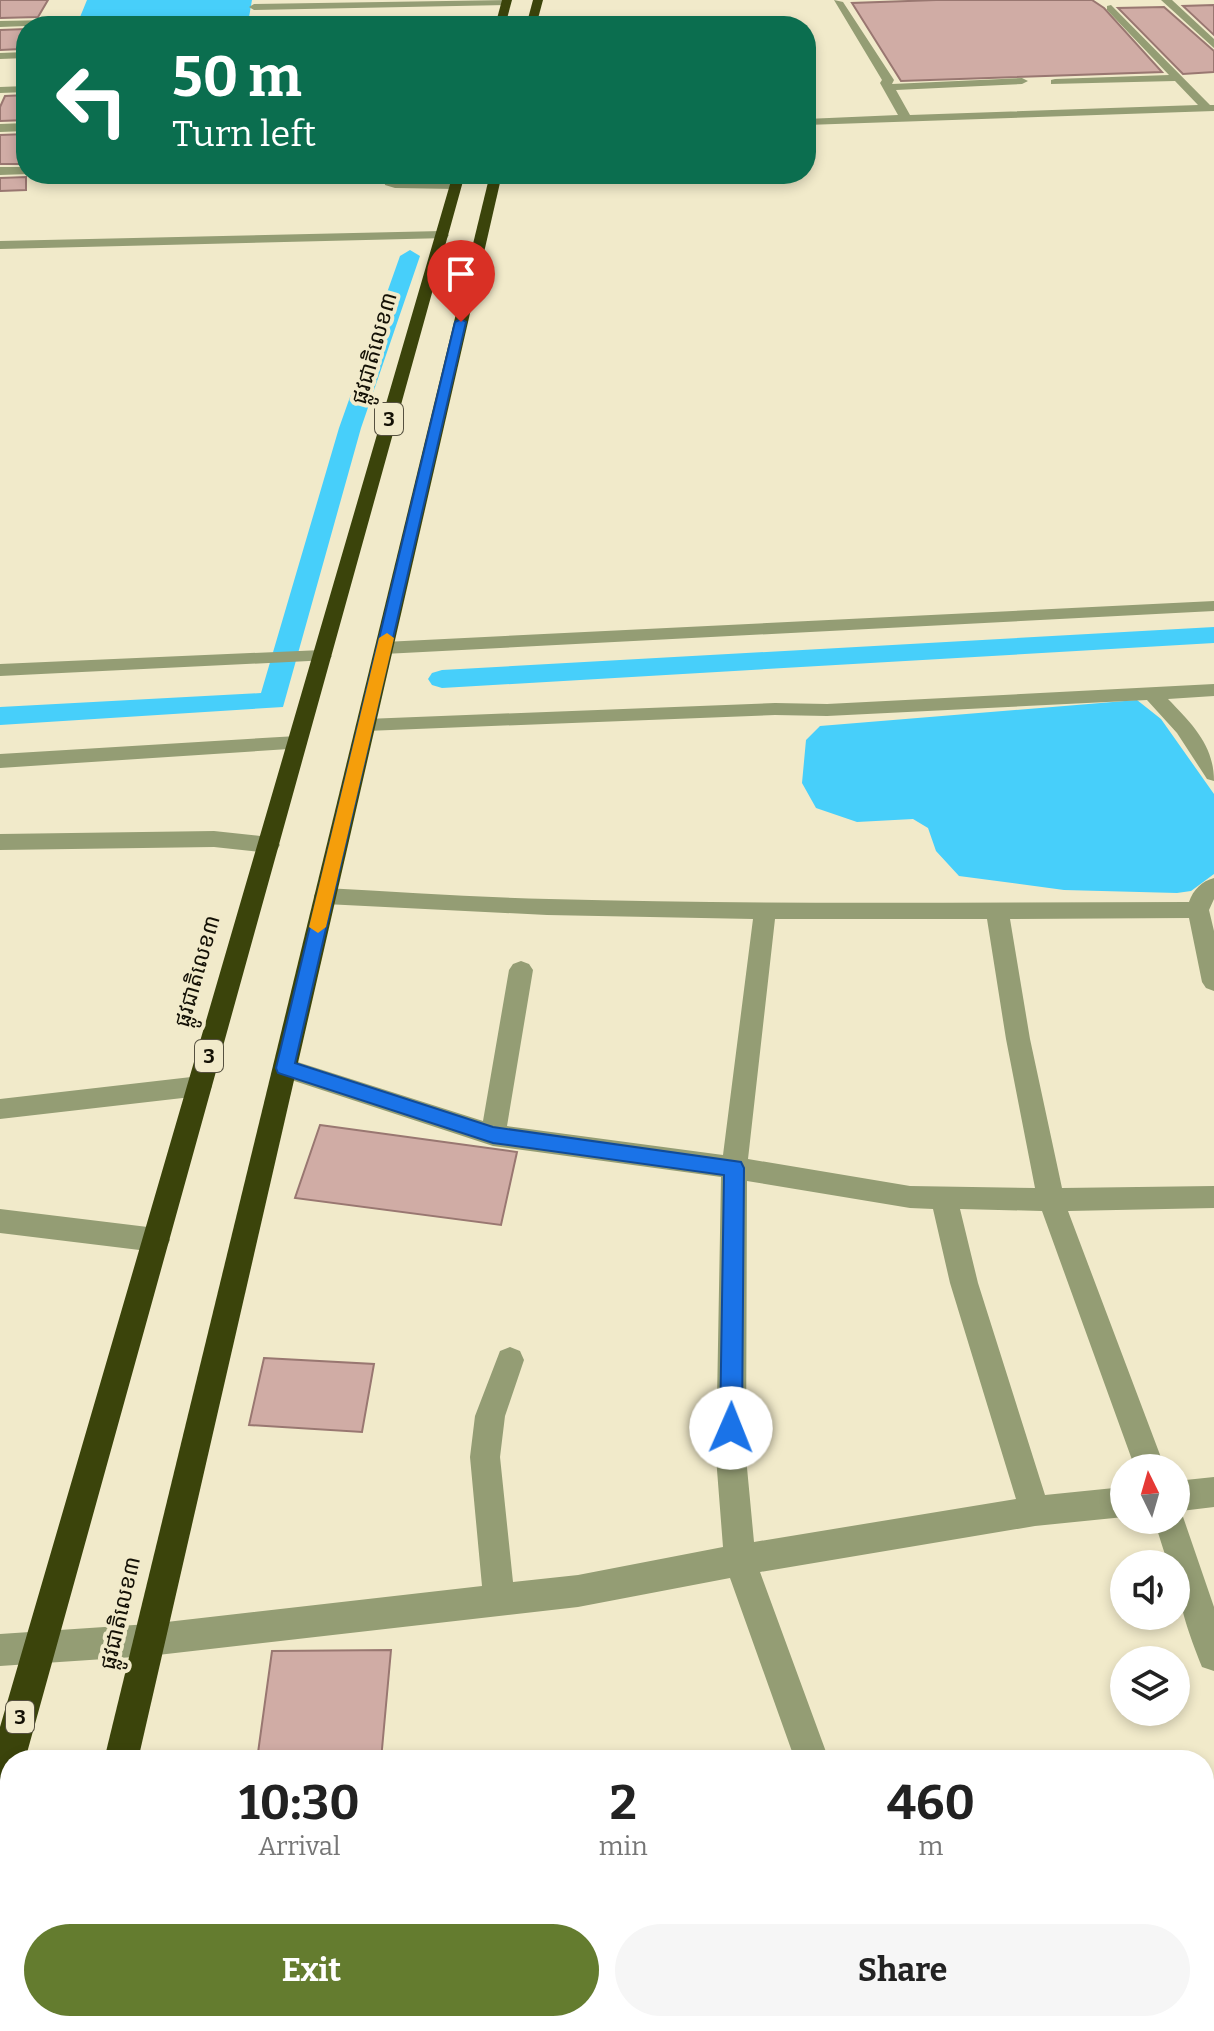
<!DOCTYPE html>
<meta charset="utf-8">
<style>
body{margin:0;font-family:Bitter,"Noto Sans Khmer",serif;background:#f6f6f6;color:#222;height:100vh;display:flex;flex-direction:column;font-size:30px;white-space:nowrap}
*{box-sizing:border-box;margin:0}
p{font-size:26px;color:#767676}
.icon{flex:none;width:44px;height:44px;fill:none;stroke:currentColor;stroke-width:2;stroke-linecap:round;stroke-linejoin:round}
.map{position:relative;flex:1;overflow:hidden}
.panel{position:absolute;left:0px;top:1750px;width:1214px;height:282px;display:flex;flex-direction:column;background:#fff;border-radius:32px 32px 0 0;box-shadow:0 4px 12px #0003}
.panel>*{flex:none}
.banner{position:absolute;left:16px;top:16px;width:800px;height:168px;border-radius:32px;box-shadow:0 4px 12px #0003;background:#0b6e4f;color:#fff;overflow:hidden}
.needle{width:52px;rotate:355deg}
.buttons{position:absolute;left:1110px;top:1454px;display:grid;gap:16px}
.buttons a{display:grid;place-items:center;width:80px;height:80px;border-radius:50%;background:#fff;box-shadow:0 4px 12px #0003;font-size:40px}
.pin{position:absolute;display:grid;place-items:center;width:68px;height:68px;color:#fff;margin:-82px -34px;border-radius:50% 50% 50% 0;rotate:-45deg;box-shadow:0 0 8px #0007}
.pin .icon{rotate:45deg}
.me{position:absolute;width:88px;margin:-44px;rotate:1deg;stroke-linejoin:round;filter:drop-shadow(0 0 6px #0008)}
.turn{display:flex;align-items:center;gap:28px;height:168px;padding:0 24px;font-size:36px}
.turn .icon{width:104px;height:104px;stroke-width:2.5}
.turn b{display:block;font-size:56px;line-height:68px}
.eta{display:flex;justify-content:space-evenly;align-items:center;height:136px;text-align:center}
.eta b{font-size:48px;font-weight:700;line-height:56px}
.primary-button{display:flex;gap:16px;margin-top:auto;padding:16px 24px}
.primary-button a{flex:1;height:92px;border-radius:48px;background:#647c2f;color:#fff;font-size:32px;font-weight:700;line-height:92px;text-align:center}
.primary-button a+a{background:#f6f6f6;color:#222}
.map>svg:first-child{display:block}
</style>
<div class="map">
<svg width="1214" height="2031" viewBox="0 0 1214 2031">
<rect width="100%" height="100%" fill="#f1eaca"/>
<g fill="#47cffa">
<polygon points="87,0 252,0 248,23 81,26 78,22"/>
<polygon points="1137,700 1161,719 1214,794 1214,874 1191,891 1177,893 1064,890 959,876 936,851 928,828 913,819 857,822 816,808 802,783 806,740 820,726"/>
</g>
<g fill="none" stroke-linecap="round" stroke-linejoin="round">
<g fill="#47cffa" fill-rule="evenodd">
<polygon points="410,250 420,256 361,428 283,707 0,725 0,707 261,693 339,428 400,256"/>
<polygon points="1214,627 1214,643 442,688 432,685 428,679 432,673 442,670"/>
</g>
</g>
<g fill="#d0aca5" stroke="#997771" stroke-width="2">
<polygon points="0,0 48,0 38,17 0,18"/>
<polygon points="936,0 1092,0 1104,8 1162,72 901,81 852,3"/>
<polygon points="1214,5 1214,35 1183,6"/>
<polygon points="1164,7 1214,51 1214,72 1183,74 1118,8"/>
<polygon points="26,29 26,40 21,49 0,50 0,30"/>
<polygon points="26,95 26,120 0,121 0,107 5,96"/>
<polygon points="26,134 26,164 0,164 0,135"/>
<polygon points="26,177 26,190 0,191 0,178"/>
<polygon points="320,1125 517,1152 501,1225 295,1198"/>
<polygon points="264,1358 374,1364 362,1432 249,1425"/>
<polygon points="391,1650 381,1760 257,1760 272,1651"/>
</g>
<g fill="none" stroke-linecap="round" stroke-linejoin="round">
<g fill="#949d74" fill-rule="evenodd">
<polygon points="511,0 507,5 254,10 249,7 254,4"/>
<polygon points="834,0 843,2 894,80 892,84 1022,78 1028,81 1022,84 896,90 910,115 1198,105 1175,81 1051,84 1051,80 1055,79 1169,75 1107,10 1107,6 1111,5 1210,105 1214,105 1214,111 806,125 806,119 898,115 880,83 882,80"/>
<polygon points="1161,0 1172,0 1214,39 1214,48"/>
<polygon points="448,19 449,21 444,24 312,26 317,23"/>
<polygon points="49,20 54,23 53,25 0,27 0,21"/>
<polygon points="26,52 26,58 0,59 0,53"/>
<polygon points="26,86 26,92 0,93 0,87"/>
<polygon points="26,123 26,131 0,132 0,124"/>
<polygon points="0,167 26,167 26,174 29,174 0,175"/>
<polygon points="384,174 396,174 396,180 456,181 462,185 456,189 395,188 385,185"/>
<polygon points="442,231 449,235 447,238 0,249 0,241"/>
<polygon points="1214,601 1214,611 384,654 375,648 384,642"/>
<polygon points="322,650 332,656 329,660 0,676 0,664"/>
<path d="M 1214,684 L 1214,696 L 1168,699 C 1192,724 1214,745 1214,781 L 1207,779 L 1177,733 L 1147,700 L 827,716 L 775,715 L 366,731 L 356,725 L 366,719 L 775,703 L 827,704 Z"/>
<polygon points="297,736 304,738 307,743 304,748 0,768 0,754"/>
<polygon points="214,831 269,837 277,840 280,845 277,850 269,853 214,847 0,850 0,834"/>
<path d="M 1214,878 L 1214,899 L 1209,910 L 1214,931 L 1214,991 L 1206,988 L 1202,982 L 1189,918 L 1010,919 L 1030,1039 L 1062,1188 L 1214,1186 L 1214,1208 L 1068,1211 L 1165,1468 L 1135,1468 L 1042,1211 L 960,1209 L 978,1283 L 1045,1495 L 1124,1487 L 1124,1517 L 1035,1526 L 760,1572 L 829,1760 L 795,1760 L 730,1578 L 578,1607 L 149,1656 L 0,1666 L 0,1634 L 149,1624 L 482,1586 L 470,1457 L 475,1416 L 500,1351 L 510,1347 L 520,1351 L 524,1360 L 505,1416 L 500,1457 L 513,1582 L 578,1575 L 723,1547 L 716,1457 L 721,1177 L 493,1146 L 276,1075 L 273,1068 L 276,1061 L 285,1058 L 483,1121 L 509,970 L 513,964 L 521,961 L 529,964 L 533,970 L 507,1126 L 723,1155 L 753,919 L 547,915 L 325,904 L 317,902 L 314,896 L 317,890 L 325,888 C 399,892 474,897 549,899 C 762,905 976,902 1189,902 C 1193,890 1202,881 1214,878 ZM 775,919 L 987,919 L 1006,1039 L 1035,1188 L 910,1186 L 748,1159 ZM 747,1181 L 910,1208 L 933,1209 L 950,1283 L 1016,1499 L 754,1542 L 746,1457 Z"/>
<polygon points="200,1076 209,1079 212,1086 209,1093 200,1096 0,1119 0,1099"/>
<polygon points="0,1209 156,1228 166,1232 170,1240 166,1248 156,1252 0,1233"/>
<path d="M 1214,1477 L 1214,1507 L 1181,1511 L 1214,1607 L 1214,1671 L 1202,1667 C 1189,1634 1176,1599 1176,1564 L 1168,1564 L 1154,1520 L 1176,1520 L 1176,1481 Z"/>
<polygon points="860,2022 898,2022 899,2031 861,2031"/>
</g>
<g fill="#3b440b" fill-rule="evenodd">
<polygon points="502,0 512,0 505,26 495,26"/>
<polygon points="533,0 543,0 536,26 526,26"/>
<polygon points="453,174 465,174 25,1760 10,1760 10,1800 0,1804 0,1727"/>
<polygon points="490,174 502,174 138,1760 104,1760"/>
<polygon points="39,2022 77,2022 75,2031 37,2031"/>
</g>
</g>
<polygon fill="#1a73e8" stroke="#114b97" stroke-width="2" points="461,319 466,322 295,1063 493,1127 741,1162 744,1168 742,1428 739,1435 731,1439 723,1435 720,1428 724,1175 493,1143 278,1073 276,1068 455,322"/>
<polygon fill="#f59e0b" points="387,633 394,638 326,927 318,933 309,927 379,638"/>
<g text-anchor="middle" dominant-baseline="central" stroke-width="8" stroke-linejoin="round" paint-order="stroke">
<g fill="#f1eaca" stroke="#565140" stroke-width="2">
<rect x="375" y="403" width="28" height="32" rx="6"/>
<rect x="195" y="1040" width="28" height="32" rx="6"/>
<rect x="6" y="1701" width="28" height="32" rx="6"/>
</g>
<g font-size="20" font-weight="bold" fill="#131005">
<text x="389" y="419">3</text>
<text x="209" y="1056">3</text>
<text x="20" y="1717">3</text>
</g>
<g font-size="22" fill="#131005" stroke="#f1eaca">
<text transform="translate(374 348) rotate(-74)">ផ្លូវជាតិលេខ៣</text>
<text transform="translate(197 971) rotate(-74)">ផ្លូវជាតិលេខ៣</text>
<text transform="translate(120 1613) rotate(-77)">ផ្លូវជាតិលេខ៣</text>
</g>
</g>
</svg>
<div class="buttons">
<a><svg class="needle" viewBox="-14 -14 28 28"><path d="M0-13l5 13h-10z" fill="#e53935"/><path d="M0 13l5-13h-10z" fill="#767676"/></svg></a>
<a><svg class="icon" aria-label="sound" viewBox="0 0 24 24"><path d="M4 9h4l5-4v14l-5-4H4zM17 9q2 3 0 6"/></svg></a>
<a><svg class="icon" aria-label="layers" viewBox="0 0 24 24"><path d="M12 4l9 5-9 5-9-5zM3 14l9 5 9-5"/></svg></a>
</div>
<div class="pin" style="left:461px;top:322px;background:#d93025"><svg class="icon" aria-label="arrive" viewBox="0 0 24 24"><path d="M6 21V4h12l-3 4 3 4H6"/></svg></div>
<svg class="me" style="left:731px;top:1428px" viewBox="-20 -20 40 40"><circle r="19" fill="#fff"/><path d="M0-13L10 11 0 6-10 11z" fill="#1a73e8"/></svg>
<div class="banner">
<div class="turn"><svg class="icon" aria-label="left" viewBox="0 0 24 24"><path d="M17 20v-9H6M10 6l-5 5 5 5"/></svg><div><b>50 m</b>Turn left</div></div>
</div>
<section class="panel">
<div class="eta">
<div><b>10:30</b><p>Arrival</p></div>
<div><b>2</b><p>min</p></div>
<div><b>460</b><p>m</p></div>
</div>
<div class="primary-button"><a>Exit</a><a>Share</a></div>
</section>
</div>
